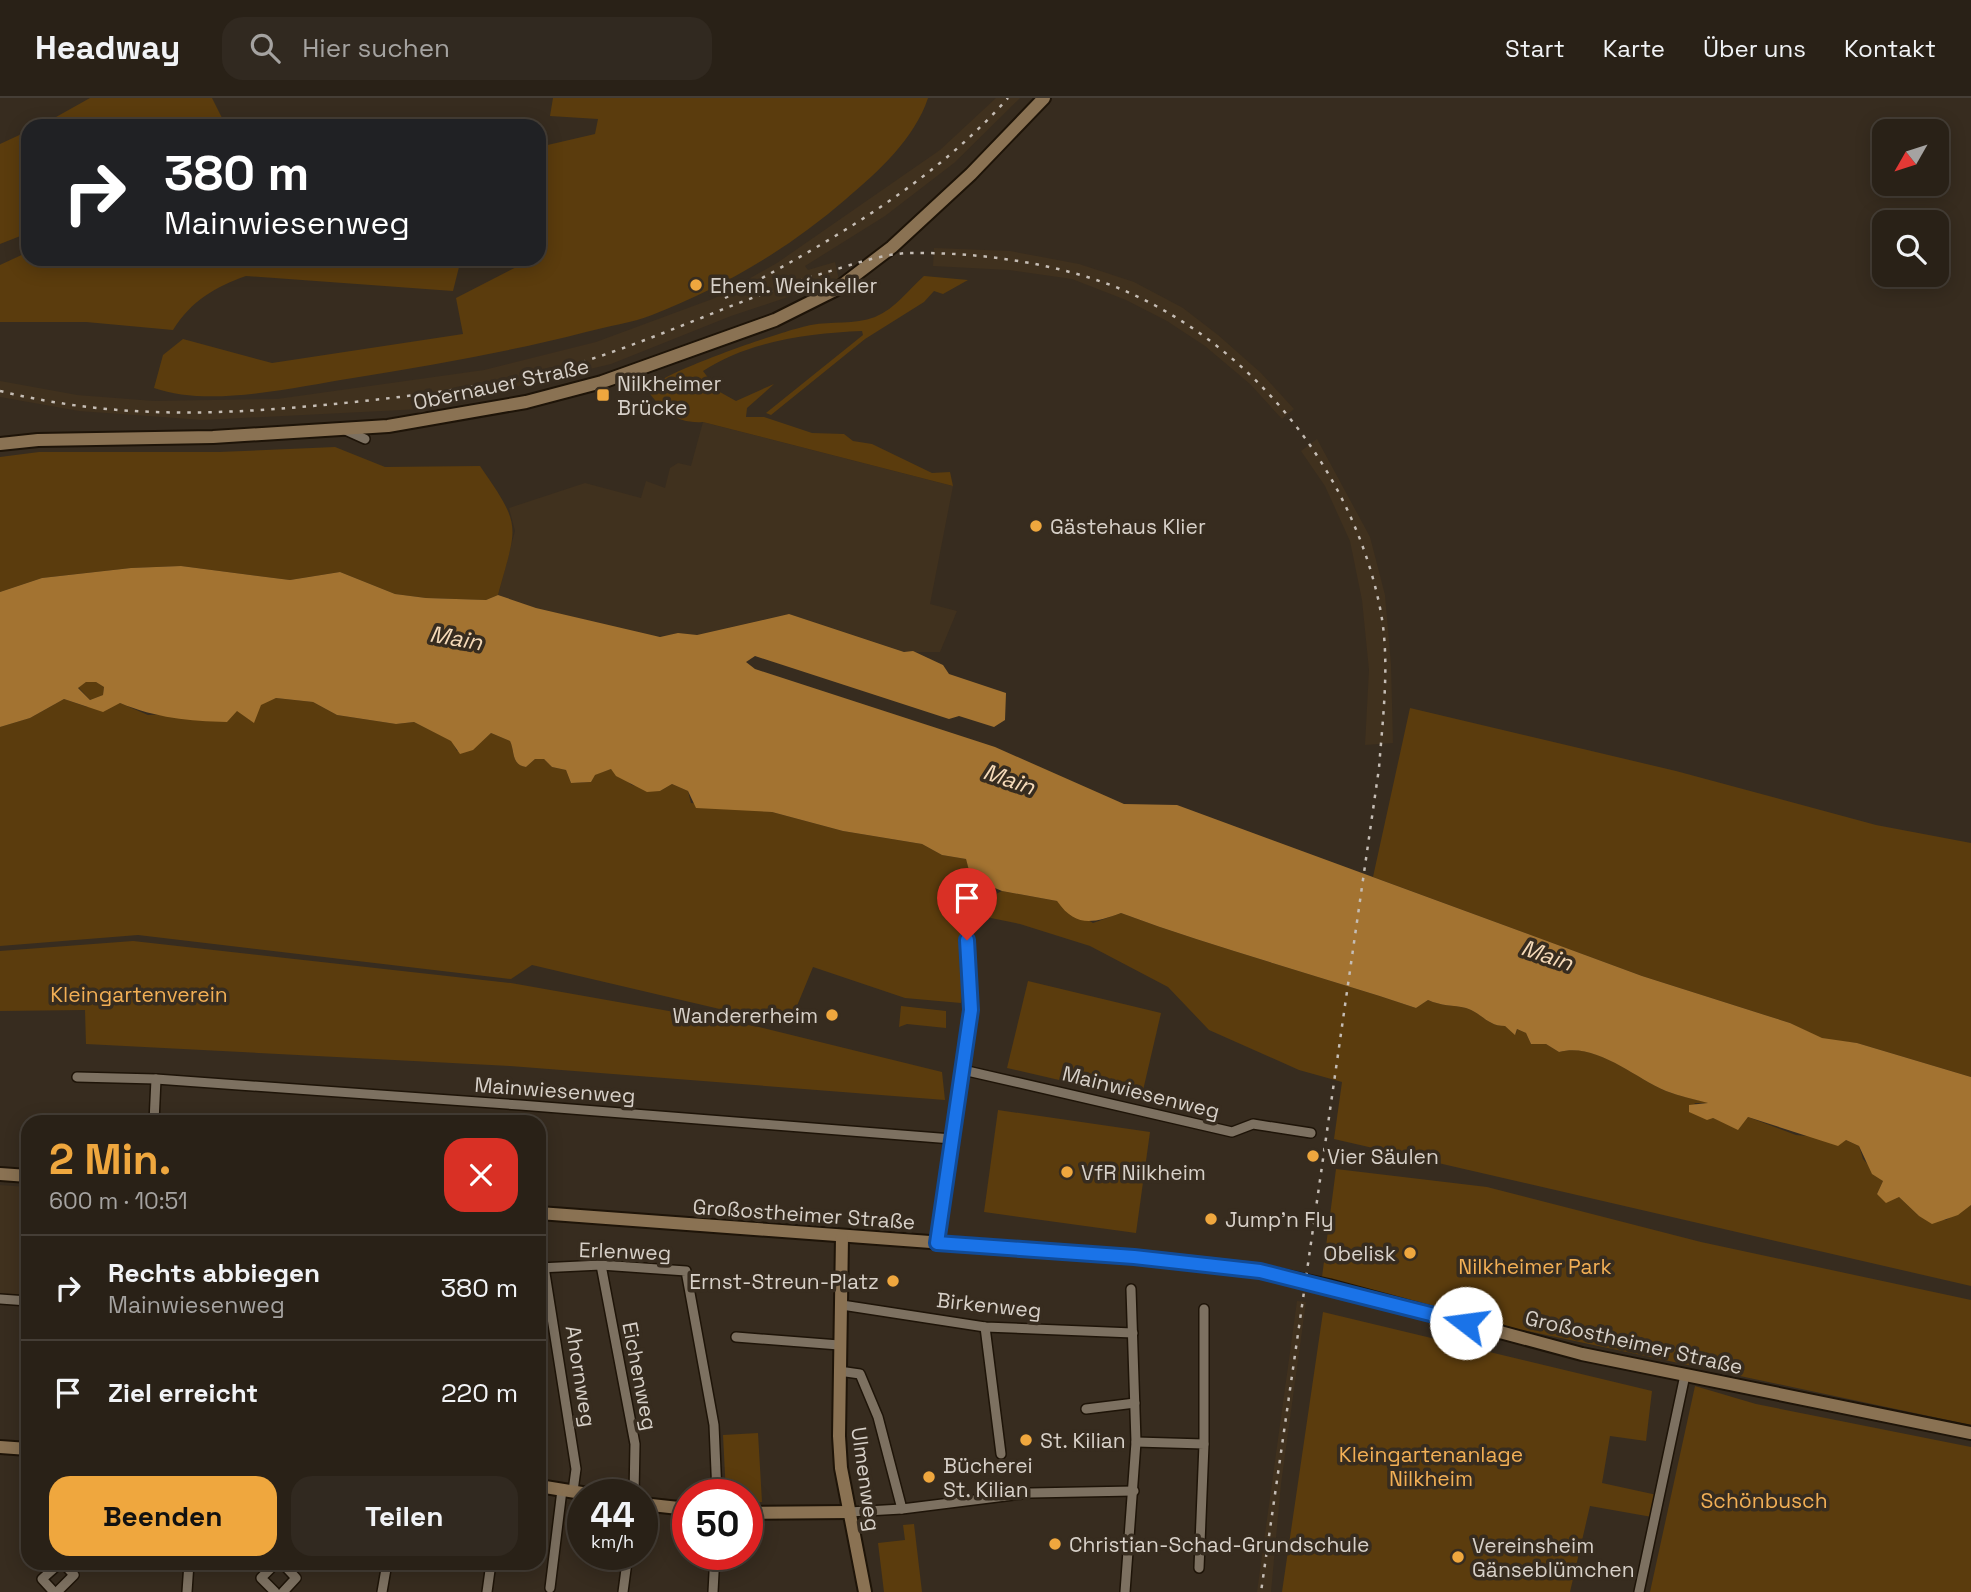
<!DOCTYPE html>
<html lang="de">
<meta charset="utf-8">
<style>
body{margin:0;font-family:"Space Grotesk",sans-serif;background:#312920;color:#f1f3f6;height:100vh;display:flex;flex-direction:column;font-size:26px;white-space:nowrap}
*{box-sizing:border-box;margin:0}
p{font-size:23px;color:#a5a3a1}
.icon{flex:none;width:38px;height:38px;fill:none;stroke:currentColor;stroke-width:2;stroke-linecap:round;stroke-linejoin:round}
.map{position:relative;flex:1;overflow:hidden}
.drawer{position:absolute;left:21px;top:1017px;width:525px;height:455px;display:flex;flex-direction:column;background:#292117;border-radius:21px;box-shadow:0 4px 18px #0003,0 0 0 2px #453e36}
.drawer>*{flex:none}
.guide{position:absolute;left:21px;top:21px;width:525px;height:147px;border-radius:21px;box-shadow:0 4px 18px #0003,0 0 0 2px #453e36;background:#202124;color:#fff;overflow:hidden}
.needle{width:46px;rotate:231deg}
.fabs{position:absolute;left:1872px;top:21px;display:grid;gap:14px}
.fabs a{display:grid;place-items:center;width:77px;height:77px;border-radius:14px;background:#292117;box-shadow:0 4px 18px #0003,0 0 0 2px #453e36;font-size:35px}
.speed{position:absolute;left:567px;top:1381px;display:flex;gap:14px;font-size:35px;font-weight:700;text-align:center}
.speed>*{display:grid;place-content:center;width:91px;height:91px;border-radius:50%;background:#292117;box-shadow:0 4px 18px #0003,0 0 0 2px #453e36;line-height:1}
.speed small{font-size:18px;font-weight:400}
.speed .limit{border:10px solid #d22;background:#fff;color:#111}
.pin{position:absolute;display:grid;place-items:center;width:60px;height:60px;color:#fff;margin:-72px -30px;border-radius:50% 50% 50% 0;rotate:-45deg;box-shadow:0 0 7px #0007}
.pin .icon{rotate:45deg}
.me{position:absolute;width:77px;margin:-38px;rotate:285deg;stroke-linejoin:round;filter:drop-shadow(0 0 5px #0008)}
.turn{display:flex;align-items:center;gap:24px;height:147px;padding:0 28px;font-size:32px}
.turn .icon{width:91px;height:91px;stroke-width:2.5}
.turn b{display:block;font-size:49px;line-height:60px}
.round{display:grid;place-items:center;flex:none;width:74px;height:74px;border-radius:21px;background:#312920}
.summary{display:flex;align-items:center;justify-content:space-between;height:119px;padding:0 28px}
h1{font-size:42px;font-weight:600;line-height:52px;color:#efa73e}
.action{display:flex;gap:14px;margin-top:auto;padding:14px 28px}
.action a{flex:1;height:80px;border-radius:21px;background:#efa73e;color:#111;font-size:28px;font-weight:600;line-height:80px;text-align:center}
.action a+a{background:#312920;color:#f1f3f6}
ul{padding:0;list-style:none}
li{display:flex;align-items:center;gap:21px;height:105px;padding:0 28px;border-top:2px solid #453e36}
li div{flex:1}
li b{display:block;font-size:26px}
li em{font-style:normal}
header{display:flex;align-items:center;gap:42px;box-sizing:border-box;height:98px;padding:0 35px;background:#292117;border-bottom:2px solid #453e36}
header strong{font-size:33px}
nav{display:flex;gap:38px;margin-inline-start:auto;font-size:24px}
.search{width:490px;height:63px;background:#312920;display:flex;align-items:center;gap:18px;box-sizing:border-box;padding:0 24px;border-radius:21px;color:#a5a3a1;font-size:26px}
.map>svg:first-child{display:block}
</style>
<header>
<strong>Headway</strong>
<div class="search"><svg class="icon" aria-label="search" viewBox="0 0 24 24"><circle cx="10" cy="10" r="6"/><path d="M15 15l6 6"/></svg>Hier suchen</div>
<nav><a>Start</a><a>Karte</a><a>Über uns</a><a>Kontakt</a></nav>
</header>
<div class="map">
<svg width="1971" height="1494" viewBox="0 0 1971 1494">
<rect width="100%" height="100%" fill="#372c1f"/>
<g fill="#40311e">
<polygon points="996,0 1020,0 954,65 885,118 805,168 808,172 835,164 839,182 731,218 611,266 421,311 203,322 79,313 0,299 0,283 77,297 154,303 277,301 484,272 596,244 715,200 777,165 940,52"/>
<polygon points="934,150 1010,153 1079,166 1134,184 1183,210 1218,237 1261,275 1294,311 1282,321 1250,286 1205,248 1167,223 1126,202 1072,181 1009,172 933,168"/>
<polygon points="703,324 953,388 930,506 957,513 940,554 904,554 789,516 697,537 650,538 536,510 498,497 515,433 509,410 585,385 641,400 646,383 665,390 670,370 678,365 691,368"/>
<polygon points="1317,341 1370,439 1385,497 1391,566 1393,645 1365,647 1369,572 1362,502 1350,443 1325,388 1301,353"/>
<polygon points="0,1087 28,1089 28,1199 0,1197"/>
<polygon points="1297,1203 1306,1204 1281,1386 1271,1494 1257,1494"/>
</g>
<g fill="#5b3c0d">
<polygon points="90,0 212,0 226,28 40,28"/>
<path d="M 553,0 L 928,0 C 915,40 878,74 846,101 C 788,151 724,189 652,217 C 632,225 608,228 586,234 C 509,254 432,267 353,280 C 295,289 210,310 154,290 L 163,257 L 183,241 L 272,265 L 463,236 L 456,200 L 532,161 L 539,161 L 539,49 L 595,36 L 598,21 L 550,18 Z"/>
<polygon points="28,33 28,135 0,146 0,46"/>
<path d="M 28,154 L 28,161 L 461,161 L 453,193 L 246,178 C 215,189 191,203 173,232 L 86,224 L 0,224 L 0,167 Z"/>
<path d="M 924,178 L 968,182 L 943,196 L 934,193 L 924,204 L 865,241 L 771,317 L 766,315 L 863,237 L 862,233 C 810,235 748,243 703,273 L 718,293 L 736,303 L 774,286 L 747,310 L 746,319 L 764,319 L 812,335 L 844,336 L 853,343 L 872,346 L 932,375 L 950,374 L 953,388 L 703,324 C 678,326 662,313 648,293 C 652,277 788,231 811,227 C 832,223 854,227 875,219 C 896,210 907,193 924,178 Z"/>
<path d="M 335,349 L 385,369 L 480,368 C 523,430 517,426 498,497 L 486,502 L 426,500 L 395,496 L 340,474 L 290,482 L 181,468 L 131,470 L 42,480 L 0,494 L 0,359 L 39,354 L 219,354 Z"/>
<polygon points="86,584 96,584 104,589 103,597 90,602 78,589"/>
<path d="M 276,600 L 313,604 L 337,617 L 396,626 L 414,624 L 452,643 L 457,653 L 479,646 L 491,635 L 510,643 C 515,653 511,667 526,669 L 535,661 L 544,661 L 552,669 L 566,672 L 571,685 L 591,684 L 594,677 L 611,671 L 632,687 L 660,693 L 672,686 L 688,693 L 691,705 L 772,714 L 843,733 L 922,746 L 942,757 L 966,761 L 976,795 L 974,809 L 966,812 L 957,811 L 964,855 L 961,905 L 905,900 L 813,869 L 792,920 L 767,911 L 758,920 L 532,867 L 511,881 L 138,837 L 0,848 L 0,629 L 30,620 L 64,601 L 87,609 L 120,605 L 148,617 L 237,613 Z"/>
<polygon points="1410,610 1676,673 1876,727 1971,745 1971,979 1857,945 1822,941 1790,925 1642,878 1373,779"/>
<path d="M 1002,793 L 1057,803 L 1093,825 L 1121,815 C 1218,851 1318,877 1416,910 L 1428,902 C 1441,908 1453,907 1466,910 C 1482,915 1487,928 1505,928 L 1516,936 L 1517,931 L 1526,935 L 1531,946 L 1546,946 L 1559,954 C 1597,944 1633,979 1666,993 C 1679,998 1695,1001 1709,1005 L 1694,1005 L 1713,1020 L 1738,1031 L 1748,1019 L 1796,1037 L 1846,1042 L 1859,1048 L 1863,1061 L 1883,1083 L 1877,1096 L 1899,1099 L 1919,1118 L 1946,1122 L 1971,1107 L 1971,1188 L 1334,1041 L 1342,984 L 1299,972 L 1209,932 L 1168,889 L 1090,848 L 1020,826 L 986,819 L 982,803 Z"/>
<polygon points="133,843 511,885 759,929 942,974 945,1002 510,968 86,946 85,912 0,913 0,853"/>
<polygon points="1028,883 1161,915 1141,1001 1007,970"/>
<polygon points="901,908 946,913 946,930 907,926 899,929"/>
<polygon points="998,1012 1150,1034 1136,1135 984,1114"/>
<polygon points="1336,1071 1487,1089 1701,1144 1971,1202 1971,1327 1518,1231 1322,1179"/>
<polygon points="1323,1214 1652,1293 1646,1343 1610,1338 1602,1385 1657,1397 1652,1419 1590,1408 1570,1494 1282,1494"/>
<polygon points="1695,1288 1756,1306 1971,1349 1971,1494 1650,1494"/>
<polygon points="758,1335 762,1404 747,1405 747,1396 726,1396 723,1337"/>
<polygon points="914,1426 922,1494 884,1494 878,1445 905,1442 903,1427"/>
</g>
<path fill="#a37331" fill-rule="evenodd" d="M 181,468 L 290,482 L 340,474 L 395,496 L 426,500 L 486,502 L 498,497 L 536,510 L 660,539 L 678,535 L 697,537 L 789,516 L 904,554 L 913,553 L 943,567 L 949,576 L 1006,595 L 1005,622 L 994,629 L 959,618 L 949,621 L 755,558 L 746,564 L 755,571 L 995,649 L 1124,706 L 1177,707 L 1642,878 L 1790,925 L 1822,940 L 1857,945 L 1971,979 L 1971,1107 L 1958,1117 L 1932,1126 L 1919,1118 L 1899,1099 L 1886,1105 L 1877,1096 L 1883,1083 L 1872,1076 L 1859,1048 L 1846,1042 L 1838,1048 L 1748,1019 L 1738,1032 L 1713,1020 L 1707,1022 L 1689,1014 L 1689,1007 L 1708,1005 C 1694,1001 1679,998 1666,993 C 1633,979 1596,944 1559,954 L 1546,946 L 1531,946 L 1526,935 L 1517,931 L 1515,937 L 1505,928 C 1487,928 1482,915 1466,910 C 1453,907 1441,908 1428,902 L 1416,910 C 1318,877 1218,851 1121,815 C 1093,825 1076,830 1057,803 L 1002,793 L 971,780 L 966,761 L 942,757 L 922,746 L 843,733 L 772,714 L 696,710 L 688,693 L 672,686 L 660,693 L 647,694 L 616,678 L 611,671 L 595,677 L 591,684 L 571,685 L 566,672 L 552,669 L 544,661 L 535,661 L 526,669 C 511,667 515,653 510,643 L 491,635 L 473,652 L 460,656 L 451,643 L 414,624 L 396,626 L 337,617 L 313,604 L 276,600 L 261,607 L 254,625 L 237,613 L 227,624 C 189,623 156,620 120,605 L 103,614 L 64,601 L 30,620 L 0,629 L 0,494 L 42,480 L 131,470 ZM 86,584 L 96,584 L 104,589 L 103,597 L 90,602 L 78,590 Z"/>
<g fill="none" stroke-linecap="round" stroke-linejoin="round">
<g stroke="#1e1408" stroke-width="12">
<g id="street">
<polyline points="345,332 365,341"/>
<polyline points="963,972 1232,1034 1253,1026 1311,1035"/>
<polyline points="77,979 156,981 520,1007 952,1041"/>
<polyline points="154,1024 156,981"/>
<polyline points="937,1145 971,912 967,842"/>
<polyline points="601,1167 635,1346 634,1396"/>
<polyline points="544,1169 576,1371 573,1393"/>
<polyline points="539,1170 601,1167 686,1173 714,1327 717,1396"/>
<polyline points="0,1201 28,1203"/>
<polyline points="842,1207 985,1229 1133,1235"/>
<polyline points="985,1229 1001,1356"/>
<polyline points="736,1239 839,1247"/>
<polyline points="839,1273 860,1276 878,1319 902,1411"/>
<polyline points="1086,1311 1135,1305"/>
<polyline points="1136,1344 1204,1346 1199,1470"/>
<polyline points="1204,1346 1204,1211"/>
<polyline points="849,1414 902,1411 1030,1395 1134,1393"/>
<polyline points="282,1465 296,1480 283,1494"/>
<polyline points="550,1490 562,1392"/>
<polyline points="54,1494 42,1481 60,1465"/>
<polyline points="57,1494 74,1477 63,1465"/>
<polyline points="187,1494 189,1465"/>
<polyline points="275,1494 261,1480 276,1465"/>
<polyline points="382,1494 387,1465"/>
<polyline points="487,1494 491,1465"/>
<polyline points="623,1494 628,1456"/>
<polyline points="713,1494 715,1456"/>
<polyline points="1125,1494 1136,1344 1131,1191"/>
<polyline points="1639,1494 1685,1277"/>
</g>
</g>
<g stroke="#1e1408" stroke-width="16">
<g id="secondary">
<polyline points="0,346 38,342 213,339 388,328 526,304 602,284 775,222 837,191 892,149 971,76 1044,0"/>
<polyline points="0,1076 28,1078"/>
<polyline points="539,1115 1134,1159 1260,1173 1329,1188 1582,1256 1971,1335"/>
<polyline points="842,1139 839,1338 841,1370 865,1494"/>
<polyline points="0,1349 28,1351"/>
<polyline points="539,1388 588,1396"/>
<polyline points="642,1406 688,1411"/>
<polyline points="747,1415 849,1414"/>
</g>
</g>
<use href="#street" stroke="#7d7161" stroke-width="9"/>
<use href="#secondary" stroke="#8a7253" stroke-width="12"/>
<g stroke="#c5bdb5" stroke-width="2.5" stroke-dasharray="3.5 7" stroke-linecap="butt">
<path d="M 725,200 C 826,146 931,87 1008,0"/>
<path d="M 0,293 C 127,324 236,316 364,303 C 447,294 534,282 612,254 C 684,229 751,197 824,175 C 851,167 881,156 909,155 C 979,154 1059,165 1123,192 C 1251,247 1350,369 1379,505 C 1391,559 1383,616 1379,670 L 1261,1494"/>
</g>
</g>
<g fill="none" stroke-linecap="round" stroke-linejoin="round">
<g stroke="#114b97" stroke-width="18">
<polyline id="route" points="967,842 971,912 937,1145 1134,1159 1260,1173 1466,1225"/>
</g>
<use href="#route" stroke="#1a73e8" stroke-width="12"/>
</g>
<g fill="#efa73e" stroke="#372c1f" stroke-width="2.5">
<circle cx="696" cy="187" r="7"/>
<rect x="596" y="290" width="14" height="14" rx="3.5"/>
<circle cx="1036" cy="428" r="7"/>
<circle cx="832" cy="917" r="7"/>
<circle cx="1313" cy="1058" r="7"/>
<circle cx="1067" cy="1074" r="7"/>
<circle cx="1211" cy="1121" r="7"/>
<circle cx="1410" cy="1155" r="7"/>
<circle cx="893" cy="1183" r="7"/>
<circle cx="1026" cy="1342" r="7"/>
<circle cx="929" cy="1379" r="7"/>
<circle cx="1055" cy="1446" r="7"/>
<circle cx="1458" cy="1459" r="7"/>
</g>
<g text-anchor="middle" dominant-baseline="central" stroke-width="7" stroke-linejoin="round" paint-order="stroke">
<g font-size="21" fill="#d7d0c8" stroke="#372c1f" text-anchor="start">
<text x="710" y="187">Ehem. Weinkeller</text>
<text x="617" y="285">Nilkheimer<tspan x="617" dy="24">Brücke</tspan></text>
<text x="1050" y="428">Gästehaus Klier</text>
<text x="818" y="917" text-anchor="end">Wandererheim</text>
<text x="1327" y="1058">Vier Säulen</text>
<text x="1081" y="1074">VfR Nilkheim</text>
<text x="1225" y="1121">Jump'n Fly</text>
<text x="1396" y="1155" text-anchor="end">Obelisk</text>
<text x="879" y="1183" text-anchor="end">Ernst-Streun-Platz</text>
<text x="1040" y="1342">St. Kilian</text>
<text x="943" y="1367">Bücherei<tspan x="943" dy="24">St. Kilian</tspan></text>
<text x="1069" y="1446">Christian-Schad-Grundschule</text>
<text x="1472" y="1447">Vereinsheim<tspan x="1472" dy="24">Gänseblümchen</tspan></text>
</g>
<g font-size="21" fill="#d7d0c8" stroke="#372c1f">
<text transform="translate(501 286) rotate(-12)">Obernauer Straße</text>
<text transform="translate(555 992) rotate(4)">Mainwiesenweg</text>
<text transform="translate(1141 994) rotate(14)">Mainwiesenweg</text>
<text transform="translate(804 1116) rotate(4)">Großostheimer Straße</text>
<text transform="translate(625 1153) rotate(2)">Erlenweg</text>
<text transform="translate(989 1207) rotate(6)">Birkenweg</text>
<text transform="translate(1634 1244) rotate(13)">Großostheimer Straße</text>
<text transform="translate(581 1278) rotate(81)">Ahornweg</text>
<text transform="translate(640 1278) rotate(79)">Eichenweg</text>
<text transform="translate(866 1381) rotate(82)">Ulmenweg</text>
</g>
<g font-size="21" fill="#f2af55" stroke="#372c1f">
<text x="139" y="896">Kleingartenverein</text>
<text x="1535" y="1168">Nilkheimer Park</text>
<text x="1431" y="1356">Kleingartenanlage<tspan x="1431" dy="24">Nilkheim</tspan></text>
<text x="1764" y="1402">Schönbusch</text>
</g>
<g font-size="23" font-style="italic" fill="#f5dab9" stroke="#372c1f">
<text transform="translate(456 540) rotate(10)">Main</text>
<text transform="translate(1009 681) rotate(19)">Main</text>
<text transform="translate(1547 857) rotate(19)">Main</text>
</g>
</g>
</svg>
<div class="fabs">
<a><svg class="needle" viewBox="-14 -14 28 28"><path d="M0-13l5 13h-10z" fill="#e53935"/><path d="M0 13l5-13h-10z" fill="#a5a3a1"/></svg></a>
<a><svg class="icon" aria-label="search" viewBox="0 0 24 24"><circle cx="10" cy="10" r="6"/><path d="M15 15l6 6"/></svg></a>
</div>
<div class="speed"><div>44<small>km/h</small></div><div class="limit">50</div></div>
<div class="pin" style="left:967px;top:842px;background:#d93025"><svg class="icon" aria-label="arrive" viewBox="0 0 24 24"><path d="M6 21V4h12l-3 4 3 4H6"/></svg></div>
<svg class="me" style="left:1466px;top:1225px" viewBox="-20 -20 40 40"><circle r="19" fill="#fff"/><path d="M0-13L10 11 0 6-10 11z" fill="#1a73e8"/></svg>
<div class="guide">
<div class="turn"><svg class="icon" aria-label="right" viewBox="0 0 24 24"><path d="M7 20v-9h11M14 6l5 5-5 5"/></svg><div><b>380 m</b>Mainwiesenweg</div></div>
</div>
<section class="drawer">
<div class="summary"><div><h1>2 Min.</h1><p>600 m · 10:51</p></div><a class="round" style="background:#d93025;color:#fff"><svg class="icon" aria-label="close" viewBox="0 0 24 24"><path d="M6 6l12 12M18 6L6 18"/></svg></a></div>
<ul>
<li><svg class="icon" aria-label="right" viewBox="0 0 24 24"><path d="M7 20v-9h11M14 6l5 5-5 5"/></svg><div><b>Rechts abbiegen</b><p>Mainwiesenweg</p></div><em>380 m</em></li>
<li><svg class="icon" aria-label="arrive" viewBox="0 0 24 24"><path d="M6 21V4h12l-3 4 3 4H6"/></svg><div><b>Ziel erreicht</b></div><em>220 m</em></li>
</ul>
<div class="action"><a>Beenden</a><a>Teilen</a></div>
</section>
</div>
